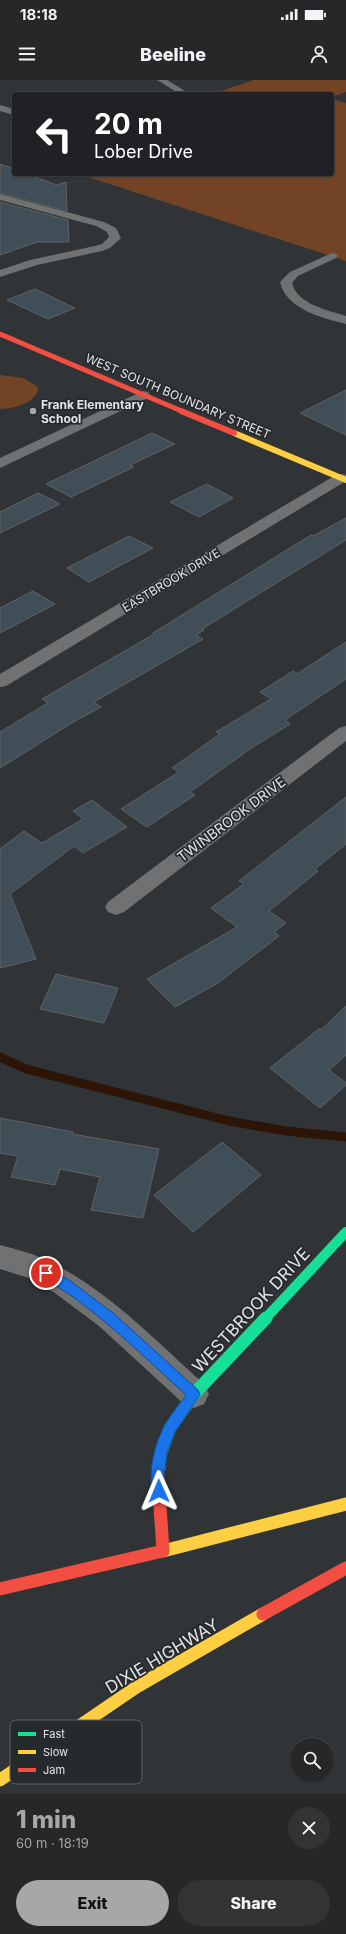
<!DOCTYPE html>
<meta charset="utf-8">
<style>
body{margin:0;font-family:Inter,sans-serif;background:#313334;color:#f1f3f6;height:100vh;display:flex;flex-direction:column;font-size:15px;white-space:nowrap}
*{box-sizing:border-box;margin:0}
p{font-size:13px;color:#a3a5a8}
.icon{flex:none;width:22px;height:22px;fill:none;stroke:currentColor;stroke-width:2;stroke-linecap:round;stroke-linejoin:round}
.map{position:relative;height:1714px;overflow:hidden}
.details{display:flex;flex-direction:column;background:#252728;flex:1}
.details>*{flex:none}
.guide{position:absolute;left:12px;top:12px;width:322px;height:84px;border-radius:4px;box-shadow:0 1px 3px #0004,0 0 0 1px #424445;background:#202124;color:#fff;overflow:hidden}
.tools{position:absolute;left:290px;top:1658px;display:grid;gap:8px}
.tools a{display:grid;place-items:center;width:44px;height:44px;border-radius:50%;background:#252728;box-shadow:0 1px 3px #0004,0 0 0 1px #424445;font-size:20px}
.pin{position:absolute;display:grid;place-items:center;width:34px;height:34px;color:#fff;margin:-17px;border:2px solid #fff;border-radius:50%;box-shadow:0 1px 4px #0007}
.me{position:absolute;width:44px;margin:-22px;rotate:359deg;stroke-linejoin:round;filter:drop-shadow(0 0 3px #0008)}
.turn{display:flex;align-items:center;gap:14px;height:84px;padding:0 16px;font-size:18px}
.turn .icon{width:52px;height:52px;stroke-width:2.5}
.turn b{display:block;font-size:28px;line-height:34px}
.round{display:grid;place-items:center;flex:none;width:42px;height:42px;border-radius:21px;background:#313334}
.summary{display:flex;align-items:center;justify-content:space-between;height:68px;padding:0 16px}
h1{font-size:24px;font-weight:800;line-height:30px;color:#a5a7a9}
.button{display:flex;gap:8px;margin-top:auto;padding:8px 16px}
.button a{flex:1;height:46px;border-radius:24px;background:#a5a7a9;color:#111;font-size:16px;font-weight:800;line-height:46px;text-align:center}
.button a+a{background:#313334;color:#f1f3f6}
.status{display:flex;justify-content:space-between;align-items:center;height:28px;padding:0 20px;background:#252728;direction:ltr}
.status svg{height:11px;fill:currentColor}
header{display:flex;justify-content:space-between;align-items:center;height:52px;padding:0 16px;background:#252728;font-size:18px;font-weight:800}
.map>svg:first-child{display:block}
</style>
<div class="status"><b>18:18</b><svg viewBox="0 0 49 12"><path d="M0 12V9h3v3zM5 12V6h3v6zM10 12V3h3v9zM15 12V0h3v12zM26 1h20v11H26zM47 4h2v5h-2z"/></svg></div>
<header><svg class="icon" aria-label="menu" viewBox="0 0 24 24"><path d="M4 6h16M4 12h16M4 18h16"/></svg>Beeline<svg class="icon" aria-label="person" viewBox="0 0 24 24"><circle cx="12" cy="8" r="4"/><path d="M4 21q1-7 8-7t8 7"/></svg></header>
<div class="map">
<svg width="346" height="1714" viewBox="0 0 346 1714">
<rect width="100%" height="100%" fill="#313436"/>
<g fill="#724425">
<polygon points="254,0 346,0 346,12 332,17 332,14 212,14"/>
<polygon points="332,19 346,23 346,181 79,94 332,94"/>
<path d="M 0,295 L 23,298 L 37,306 L 38,311 C 31,325 14,328 0,329 Z"/>
</g>
<g fill="none" stroke-linecap="round" stroke-linejoin="round">
<polyline stroke="#2c1507" stroke-width="9" points="0,977 26,989 229,1041 286,1051 346,1057"/>
</g>
<g fill="#404e58" stroke="#606264">
<polygon points="0,84 14,89 14,94 27,94 57,105 66,102 67,131 0,113"/>
<polygon points="0,122 68,140 69,162 37,162 0,175"/>
<polygon points="35,209 75,228 48,239 7,220"/>
<polygon points="346,310 346,355 300,333"/>
<polygon points="152,353 175,364 130,385 134,387 71,417 46,404"/>
<polygon points="207,404 233,418 199,437 170,422"/>
<polygon points="38,413 60,424 0,453 0,432"/>
<polygon points="346,438 346,460 202,549 204,550 196,555 203,559 94,622 101,627 75,641 0,688 0,652 48,623 42,619 154,554 153,553 311,455 313,456"/>
<polygon points="129,456 153,468 89,502 67,488"/>
<polygon points="33,511 55,524 0,553 0,528"/>
<polygon points="346,562 346,599 285,640 290,644 250,669 190,712 195,715 147,747 121,729 179,692 172,688 220,654 216,652 271,619 260,612 293,591 297,594"/>
<polygon points="346,717 346,764 315,789 318,791 269,831 286,843 274,852 279,856 218,903 175,927 147,899 237,847 211,828 244,804 239,801"/>
<polygon points="92,720 127,747 83,773 74,766 10,814 36,879 0,888 0,769 24,751 42,763 83,739 73,731"/>
<polygon points="56,894 118,908 104,943 40,929"/>
<polygon points="346,926 346,975 329,990 346,1003 346,1005 320,1028 270,988 319,949 321,950"/>
<polygon points="0,1038 73,1052 72,1054 159,1069 143,1138 91,1130 100,1097 60,1089 55,1105 11,1097 18,1076 0,1073"/>
<polygon points="222,1062 261,1095 193,1152 154,1115"/>
</g>
<g fill="none" stroke-linecap="round" stroke-linejoin="round">
<g fill="#707172" fill-rule="evenodd">
<polygon points="157,0 167,0 190,14 180,14"/>
<polygon points="0,25 14,29 14,35 0,31"/>
<polygon points="0,114 104,142 116,148 121,158 110,168 102,171 37,185 0,197 0,190 30,180 95,166 102,164 109,157 107,152 96,146 0,120"/>
<path d="M 332,173 L 336,174 L 338,176 L 336,178 L 298,196 L 292,203 C 297,224 327,230 346,236 L 346,244 C 322,238 286,229 280,202 L 290,192 Z"/>
<polygon points="143,311 148,312 150,315 148,318 0,388 0,378"/>
<polygon points="341,394 346,395 346,401 6,606 0,607 0,594 336,395"/>
<polygon points="346,646 346,661 124,832 116,835 108,832 105,827 108,822 339,648"/>
<path d="M 0,1165 C 15,1169 32,1173 46,1180 C 107,1209 155,1260 204,1304 L 209,1314 L 204,1324 L 194,1328 L 184,1324 L 99,1246 L 55,1213 L 29,1198 L 0,1189 Z"/>
</g>
<polyline stroke="#16e098" stroke-width="10" points="265,1239 346,1152"/>
<polyline stroke="#16e098" stroke-width="13" points="159,1388 161,1372 170,1348 194,1314 266,1238"/>
<polyline stroke="#ffcf43" stroke-width="6" points="234,353 346,400"/>
<g stroke="#ffcf43" stroke-width="13">
<polyline points="163,1471 346,1424"/>
<polyline points="0,1700 138,1606 263,1534"/>
</g>
<polyline stroke="#f24e42" stroke-width="5" points="0,254 184,332"/>
<polyline stroke="#f24e42" stroke-width="6" points="181,331 234,353"/>
<g stroke="#f24e42" stroke-width="13">
<polyline points="0,1509 163,1471 158,1396 159,1388"/>
<polyline points="263,1534 346,1488"/>
</g>
</g>
<path fill="#1a73e8" stroke="#114b97" d="M 46,1188 L 69,1200 L 113,1233 L 198,1310 L 200,1314 L 198,1318 L 175,1352 L 167,1372 L 164,1396 L 165,1411 L 163,1415 L 159,1417 L 154,1415 C 146,1395 155,1362 166,1343 C 172,1333 180,1324 186,1315 C 151,1283 117,1250 80,1222 C 73,1216 42,1198 40,1193 L 42,1190 Z"/>
<circle fill="#a5a7a9" stroke="#262a2d" stroke-width="1.5" cx="33" cy="331" r="4"/>
<g text-anchor="middle" dominant-baseline="central" stroke-width="3.5" stroke-linejoin="round" paint-order="stroke">
<g font-size="12" fill="#e3e5e7" stroke="#262a2d">
<text transform="translate(178 316) rotate(23)">WEST SOUTH BOUNDARY STREET</text>
<text transform="translate(171 500) rotate(-31)">EASTBROOK DRIVE</text>
</g>
<g font-size="12" font-weight="bold" fill="#e3e5e7" stroke="#262a2d" text-anchor="start">
<text x="41" y="324">Frank Elementary<tspan x="41" dy="14">School</tspan></text>
</g>
<g font-size="14" fill="#e3e5e7" stroke="#262a2d">
<text transform="translate(231 739) rotate(-37)">TWINBROOK DRIVE</text>
</g>
<g font-size="17" fill="#e3e5e7" stroke="#262a2d">
<text transform="translate(251 1230) rotate(-47)">WESTBROOK DRIVE</text>
<text transform="translate(162 1576) rotate(-31)">DIXIE HIGHWAY</text>
</g>
</g>
<rect x="10" y="1640" width="132" height="64" rx="6" fill="#262a2d" stroke="#5f6265" stroke-width="1"/>
<rect x="18" y="1652" width="18" height="4" fill="#16e098"/>
<rect x="18" y="1670" width="18" height="4" fill="#ffcf43"/>
<rect x="18" y="1688" width="18" height="4" fill="#f24e42"/>
<g font-size="11" fill="#e3e5e7">
<text x="43" y="1658">Fast</text>
<text x="43" y="1676">Slow</text>
<text x="43" y="1694">Jam</text>
</g>
</svg>
<div class="tools">
<a><svg class="icon" aria-label="search" viewBox="0 0 24 24"><circle cx="10" cy="10" r="6"/><path d="M15 15l6 6"/></svg></a>
</div>
<div class="pin" style="left:46px;top:1193px;background:#d93025"><svg class="icon" aria-label="arrive" viewBox="0 0 24 24"><path d="M6 21V4h12l-3 4 3 4H6"/></svg></div>
<svg class="me" style="left:159px;top:1411px" viewBox="-20 -20 40 40"><path d="M0-17L14 15 0 8-14 15z" fill="#1a73e8" stroke="#fff" stroke-width="4"/></svg>
<div class="guide">
<div class="turn"><svg class="icon" aria-label="left" viewBox="0 0 24 24"><path d="M17 20v-9H6M10 6l-5 5 5 5"/></svg><div><b>20 m</b>Lober Drive</div></div>
</div>
</div>
<section class="details">
<div class="summary"><div><h1>1 min</h1><p>60 m · 18:19</p></div><a class="round"><svg class="icon" aria-label="close" viewBox="0 0 24 24"><path d="M6 6l12 12M18 6L6 18"/></svg></a></div>
<div class="button"><a>Exit</a><a>Share</a></div>
</section>
